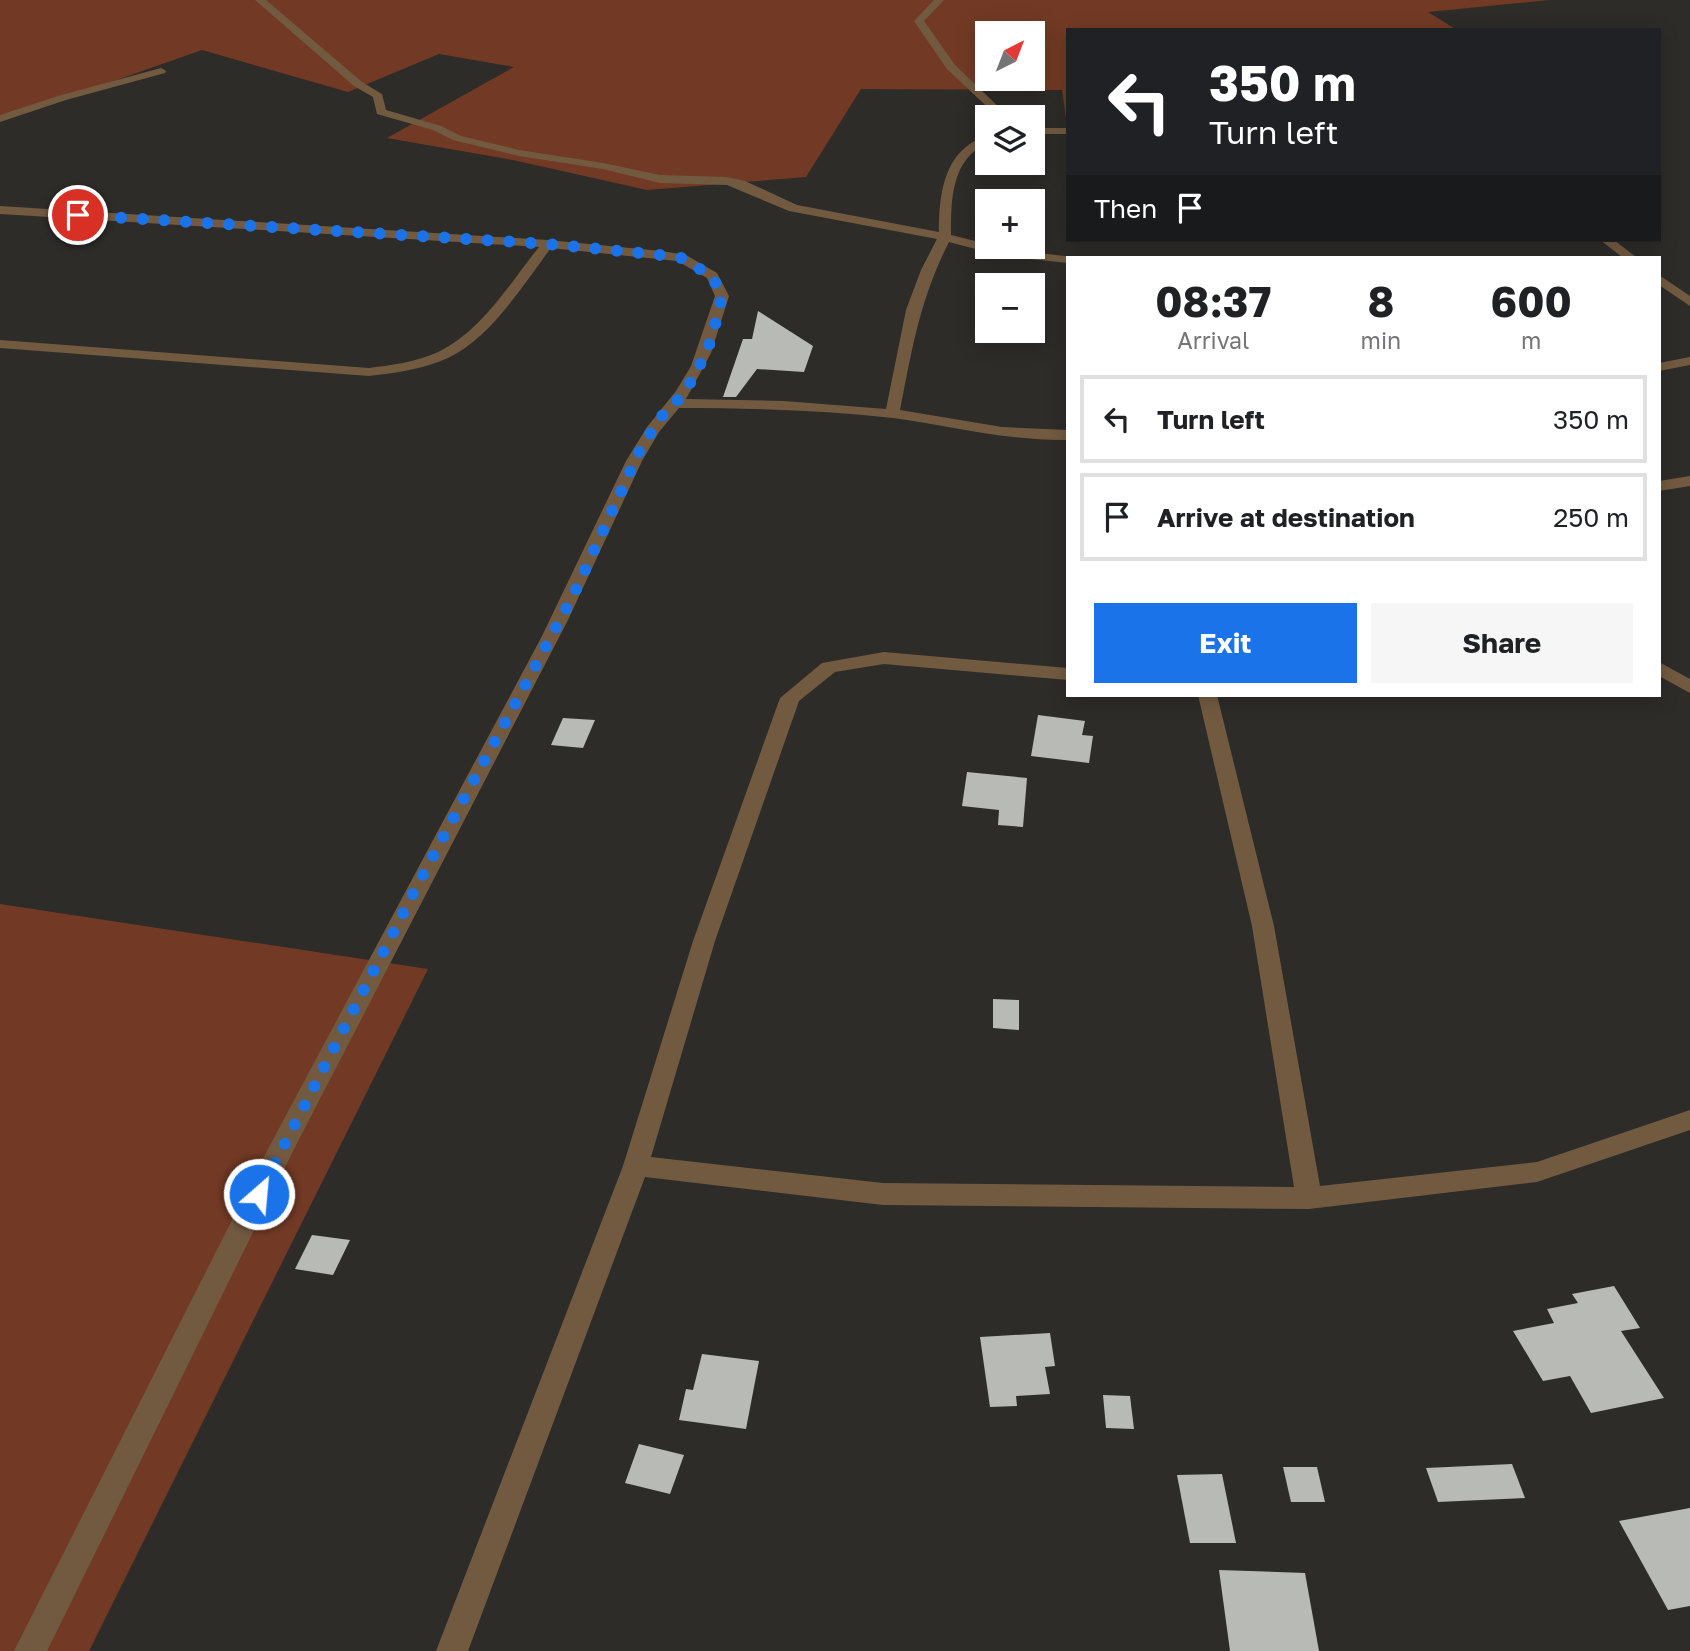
<!DOCTYPE html>
<meta charset="utf-8">
<style>
body{margin:0;font-family:"Golos Text",sans-serif;background:#f6f6f6;color:#202124;height:100vh;display:flex;flex-direction:column;font-size:26px;white-space:nowrap}
*{box-sizing:border-box;margin:0}
p{font-size:23px;color:#757577}
.icon{flex:none;width:38px;height:38px;fill:none;stroke:currentColor;stroke-width:2;stroke-linecap:round;stroke-linejoin:round}
.map{position:relative;flex:1;overflow:hidden}
.details{position:absolute;left:1066px;top:256px;width:595px;height:441px;display:flex;flex-direction:column;background:#fff;border-radius:0px;box-shadow:0 4px 18px #0003}
.details>*{flex:none}
.hud{position:absolute;left:1066px;top:28px;width:595px;height:214px;border-radius:0px;box-shadow:0 4px 18px #0003;background:#202124;color:#fff;overflow:hidden}
.needle{width:46px;rotate:42deg}
.buttons{position:absolute;left:975px;top:21px;display:grid;gap:14px}
.buttons a{display:grid;place-items:center;width:70px;height:70px;border-radius:0px;background:#fff;box-shadow:0 4px 18px #0003;font-size:35px}
.pin{position:absolute;display:grid;place-items:center;width:60px;height:60px;color:#fff;margin:-30px;border:4px solid #fff;border-radius:50%;box-shadow:0 2px 7px #0007}
.me{position:absolute;width:77px;margin:-38px;rotate:27deg;stroke-linejoin:round;filter:drop-shadow(0 0 5px #0008)}
.turn{display:flex;align-items:center;gap:24px;height:147px;padding:0 28px;font-size:32px}
.turn .icon{width:91px;height:91px;stroke-width:2.5}
.turn b{display:block;font-size:49px;line-height:60px}
.then{display:flex;align-items:center;height:66px;padding:0 28px;background:#0003;gap:14px;font-size:26px}
.eta{display:flex;justify-content:space-evenly;align-items:center;height:119px;text-align:center}
.eta b{font-size:42px;font-weight:700;line-height:49px}
.cta{display:flex;gap:14px;margin-top:auto;padding:14px 28px}
.cta a{flex:1;height:80px;border-radius:0px;background:#1a73e8;color:#fff;font-size:28px;font-weight:700;line-height:80px;text-align:center}
.cta a+a{background:#f6f6f6;color:#202124}
ul{padding:0;list-style:none}
li{display:flex;align-items:center;gap:21px;height:88px;margin:0 14px 10px;padding:0 14px;border:4px solid #e0e0e0;border-radius:0px}
li div{flex:1}
li b{display:block;font-size:26px}
li em{font-style:normal}
.map>svg:first-child{display:block}
</style>
<div class="map">
<svg width="1690" height="1651" viewBox="0 0 1690 1651">
<rect width="100%" height="100%" fill="#2d2c29"/>
<g fill="#723a25" fill-rule="evenodd">
<path d="M 0,0 L 1550,0 L 1428,12 L 1457,30 L 1068,30 L 1067,125 L 1062,90 L 861,89 L 806,177 L 647,190 L 513,160 L 387,138 L 514,67 L 439,54 L 348,92 L 202,50 L 0,121 ZM 987,33 L 1032,33 L 1032,79 L 987,79 Z"/>
<polygon points="0,904 428,969 89,1651 0,1651"/>
</g>
<g fill="#b8bab5">
<polygon points="758,311 813,346 804,372 757,369 736,397 723,397 743,339 752,339"/>
<polygon points="1038,715 1085,721 1082,735 1093,736 1089,763 1031,756"/>
<polygon points="563,718 595,720 583,748 551,745"/>
<polygon points="967,772 1027,778 1023,827 998,825 999,810 962,806"/>
<polygon points="993,999 1019,1000 1019,1030 993,1028"/>
<polygon points="312,1235 350,1240 333,1275 295,1269"/>
<polygon points="1614,1286 1640,1328 1621,1331 1664,1398 1591,1413 1570,1376 1543,1381 1513,1331 1554,1323 1547,1309 1578,1303 1572,1294"/>
<polygon points="1050,1333 1055,1366 1045,1367 1050,1394 1016,1396 1017,1406 990,1407 980,1337"/>
<polygon points="702,1354 759,1361 746,1429 679,1420 686,1389 693,1390"/>
<polygon points="1103,1395 1130,1396 1134,1429 1106,1428"/>
<polygon points="639,1444 684,1455 670,1494 625,1483"/>
<polygon points="1512,1464 1525,1498 1438,1502 1426,1468"/>
<polygon points="1283,1467 1317,1467 1325,1502 1291,1502"/>
<polygon points="1222,1474 1236,1543 1190,1543 1177,1475"/>
<polygon points="1690,1508 1690,1606 1668,1610 1619,1521"/>
<polygon points="1219,1570 1305,1573 1319,1651 1230,1651"/>
</g>
<g fill="none" stroke-linecap="round" stroke-linejoin="round">
<g fill="#725a41" fill-rule="evenodd">
<path d="M 255,0 L 266,0 L 362,82 L 382,94 L 386,110 L 441,126 L 461,136 L 519,150 L 603,163 L 660,175 L 727,177 L 745,181 L 797,205 L 939,232 C 939,194 944,149 987,136 L 987,143 C 951,160 951,200 951,235 L 987,244 L 987,247 L 1073,257 L 1068,257 L 1068,263 L 1002,256 L 949,242 C 920,299 912,349 900,410 L 1002,427 L 1068,430 L 1068,440 C 1008,441 951,426 893,418 C 822,410 750,408 679,408 L 659,432 L 642,461 L 568,620 L 294,1149 L 47,1651 L 14,1651 L 268,1149 L 542,636 L 626,461 L 647,427 L 676,391 L 691,366 L 715,296 L 707,278 L 677,261 L 551,248 C 522,286 492,337 448,358 C 424,369 395,373 369,376 L 0,348 L 0,340 L 369,368 C 392,365 416,362 438,352 C 481,332 510,283 539,247 L 0,214 L 0,206 L 548,240 L 661,251 L 686,255 L 717,273 L 729,296 L 711,353 L 686,399 L 784,401 L 886,409 L 906,310 L 921,270 L 937,239 L 789,211 L 727,185 L 660,183 L 603,169 L 519,156 L 453,140 L 433,130 L 377,114 L 373,97 L 354,86 Z"/>
<polygon points="934,0 944,0 924,21 955,65 1009,117 998,117 947,69 914,21"/>
<polygon points="161,68 166,71 165,73 66,100 0,122 0,115 58,96"/>
<rect x="1032" y="128" width="36" height="6"/>
<polygon points="1600,240 1614,240 1636,257 1622,257"/>
<polygon points="1659,275 1690,296 1690,306 1659,285"/>
<polygon points="1690,357 1690,365 1659,371 1659,363"/>
<polygon points="1690,476 1690,486 1659,491 1659,481"/>
<polygon points="884,652 1068,668 1068,680 884,664 835,672 799,701 715,941 651,1157 883,1183 1294,1187 1252,926 1198,695 1217,695 1274,926 1320,1186 1537,1162 1690,1110 1690,1130 1537,1182 1309,1209 883,1205 645,1177 468,1651 436,1651 623,1166 693,941 780,698 822,663"/>
<polygon points="1659,662 1690,679 1690,693 1659,676"/>
</g>
</g>
<g fill="none" stroke-linecap="round" stroke-linejoin="round">
<polyline stroke="#1a73e8" stroke-width="12" stroke-dasharray="0 21.6" points="78,215 548,244 661,255 681,258 712,276 722,296 712,338 695,376 675,404 662,416 641,448 573,596 418,884 259,1194"/>
</g>
</svg>
<div class="buttons">
<a><svg class="needle" viewBox="-14 -14 28 28"><path d="M0-13l5 13h-10z" fill="#e53935"/><path d="M0 13l5-13h-10z" fill="#757577"/></svg></a>
<a><svg class="icon" aria-label="layers" viewBox="0 0 24 24"><path d="M12 4l9 5-9 5-9-5zM3 14l9 5 9-5"/></svg></a>
<a>+</a>
<a>−</a>
</div>
<div class="pin" style="left:78px;top:215px;background:#d93025"><svg class="icon" aria-label="arrive" viewBox="0 0 24 24"><path d="M6 21V4h12l-3 4 3 4H6"/></svg></div>
<svg class="me" style="left:259px;top:1194px" viewBox="-20 -20 40 40"><circle r="17" fill="#1a73e8" stroke="#fff" stroke-width="3"/><path d="M0-11L8 9 0 5-8 9z" fill="#fff"/></svg>
<div class="hud">
<div class="turn"><svg class="icon" aria-label="left" viewBox="0 0 24 24"><path d="M17 20v-9H6M10 6l-5 5 5 5"/></svg><div><b>350 m</b>Turn left</div></div>
<div class="then">Then<svg class="icon" aria-label="arrive" viewBox="0 0 24 24"><path d="M6 21V4h12l-3 4 3 4H6"/></svg></div>
</div>
<section class="details">
<div class="eta">
<div><b>08:37</b><p>Arrival</p></div>
<div><b>8</b><p>min</p></div>
<div><b>600</b><p>m</p></div>
</div>
<ul>
<li><svg class="icon" aria-label="left" viewBox="0 0 24 24"><path d="M17 20v-9H6M10 6l-5 5 5 5"/></svg><div><b>Turn left</b></div><em>350 m</em></li>
<li><svg class="icon" aria-label="arrive" viewBox="0 0 24 24"><path d="M6 21V4h12l-3 4 3 4H6"/></svg><div><b>Arrive at destination</b></div><em>250 m</em></li>
</ul>
<div class="cta"><a>Exit</a><a>Share</a></div>
</section>
</div>
